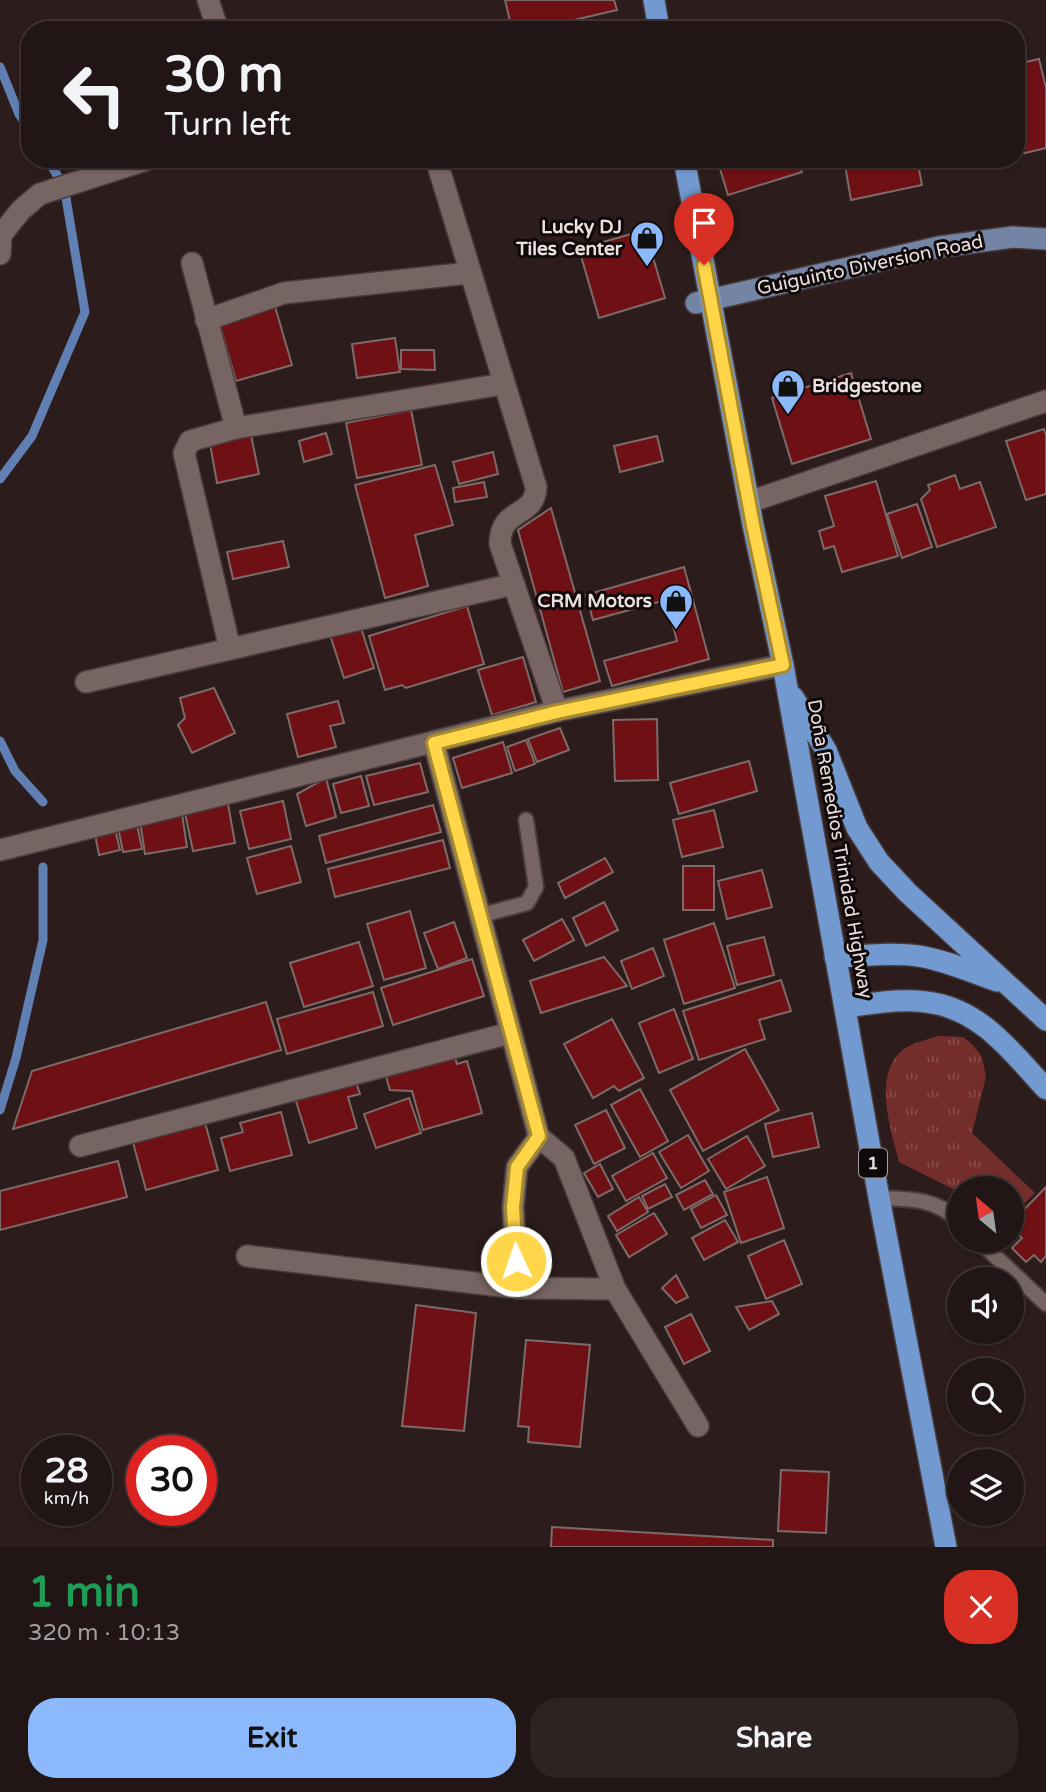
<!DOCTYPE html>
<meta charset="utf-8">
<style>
body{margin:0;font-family:"Varela Round",sans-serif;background:#2d2322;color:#f1f3f6;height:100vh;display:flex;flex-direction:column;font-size:26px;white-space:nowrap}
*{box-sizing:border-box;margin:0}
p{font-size:23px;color:#a29fa0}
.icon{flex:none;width:38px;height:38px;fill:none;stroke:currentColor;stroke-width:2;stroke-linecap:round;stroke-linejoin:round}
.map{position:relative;height:1547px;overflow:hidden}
.panel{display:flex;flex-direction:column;background:#211615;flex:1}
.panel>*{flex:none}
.top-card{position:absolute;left:21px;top:21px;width:1004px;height:147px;border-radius:28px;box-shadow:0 2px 5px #0004,0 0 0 2px #3e3534;background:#211615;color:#f1f3f6;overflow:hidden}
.needle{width:46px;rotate:331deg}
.tools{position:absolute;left:947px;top:1176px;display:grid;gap:14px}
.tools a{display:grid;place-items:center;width:77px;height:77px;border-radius:50%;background:#211615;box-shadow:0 2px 5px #0004,0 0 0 2px #3e3534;font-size:35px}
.speed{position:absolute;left:21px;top:1435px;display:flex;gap:14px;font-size:35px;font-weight:700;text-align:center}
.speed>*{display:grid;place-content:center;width:91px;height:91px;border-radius:50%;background:#211615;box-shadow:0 2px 5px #0004,0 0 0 2px #3e3534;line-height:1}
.speed small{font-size:18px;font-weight:400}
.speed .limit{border:10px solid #d22;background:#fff;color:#111}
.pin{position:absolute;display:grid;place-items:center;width:60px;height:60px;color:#fff;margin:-72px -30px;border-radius:50% 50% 50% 0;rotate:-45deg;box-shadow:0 0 7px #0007}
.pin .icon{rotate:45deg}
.me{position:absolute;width:77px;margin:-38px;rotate:357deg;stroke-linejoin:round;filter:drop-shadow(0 0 5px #0008)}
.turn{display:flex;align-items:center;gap:24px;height:147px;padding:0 28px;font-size:32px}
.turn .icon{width:91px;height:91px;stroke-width:2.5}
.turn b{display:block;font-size:49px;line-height:60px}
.round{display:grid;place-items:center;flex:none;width:74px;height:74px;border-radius:28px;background:#2d2322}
.head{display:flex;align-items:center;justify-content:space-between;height:119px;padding:0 28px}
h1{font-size:42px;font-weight:700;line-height:52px;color:#1e9e55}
.button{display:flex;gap:14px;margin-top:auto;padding:14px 28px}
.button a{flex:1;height:80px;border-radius:28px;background:#8cb9fc;color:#111;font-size:28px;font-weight:700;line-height:80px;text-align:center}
.button a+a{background:#2d2322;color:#f1f3f6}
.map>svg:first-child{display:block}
</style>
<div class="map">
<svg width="1046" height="1547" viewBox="0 0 1046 1547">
<defs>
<pattern id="grass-tufts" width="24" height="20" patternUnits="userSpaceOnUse" patternTransform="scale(1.75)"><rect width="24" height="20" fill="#732e2b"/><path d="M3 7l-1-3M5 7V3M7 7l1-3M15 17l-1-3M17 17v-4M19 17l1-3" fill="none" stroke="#874c49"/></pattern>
</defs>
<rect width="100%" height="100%" fill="#2c1d1c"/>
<path fill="url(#grass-tufts)" d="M 939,1036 L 963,1037 L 973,1045 L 982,1057 L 986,1077 L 972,1133 L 1035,1193 L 1012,1215 L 1012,1188 L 959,1188 L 959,1192 L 899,1162 C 891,1130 870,1070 907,1047 C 917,1042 928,1039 939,1036 Z"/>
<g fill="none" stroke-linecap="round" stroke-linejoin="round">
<g stroke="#607fb2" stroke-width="9">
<polyline points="0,67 19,114 30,131"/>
<polyline points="0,479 32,436 85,312 64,186 47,159"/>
<polyline points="0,741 15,771 43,802"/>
<polyline points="0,1110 16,1058 43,940 43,867"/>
</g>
</g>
<g fill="#6f1014" stroke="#7d6b69" stroke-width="2">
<polygon points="505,0 614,0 617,10 531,30 512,30"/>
<polygon points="1039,59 1046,88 1046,148 1017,155 1017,64"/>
<polygon points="717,159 799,159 802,172 728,195"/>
<polygon points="844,159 917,159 922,185 851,200"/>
<polygon points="645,230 665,298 599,318 579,249"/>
<polygon points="274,303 292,365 236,381 218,319"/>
<polygon points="395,338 400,372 357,378 352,344"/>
<polygon points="401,350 434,350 435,370 401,369"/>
<polygon points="851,373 871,439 792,464 772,398"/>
<polygon points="411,410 422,465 357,478 346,423"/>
<polygon points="1044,429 1046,435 1046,494 1026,500 1006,441"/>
<polygon points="326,433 332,454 304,462 299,441"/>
<polygon points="251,435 259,474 217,483 210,444"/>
<polygon points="657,436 663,461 620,472 614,446"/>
<polygon points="493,452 498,474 459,484 453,462"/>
<polygon points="435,465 453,525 415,535 428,586 385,598 355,485"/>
<polygon points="955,475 960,489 980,482 996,527 937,547 921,499 930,490 928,485"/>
<polygon points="876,481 898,556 842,572 834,546 824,549 819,531 834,526 825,496"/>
<polygon points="484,482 487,497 455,502 453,488"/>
<polygon points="917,504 932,547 902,558 887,514"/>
<polygon points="551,508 600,681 563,692 518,530"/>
<polygon points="283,541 289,567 233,579 227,552"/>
<polygon points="684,567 709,659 612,686 604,661 677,641 666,600 593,620 586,595"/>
<polygon points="467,606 484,664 406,688 402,685 385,690 369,636"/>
<polygon points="360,625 374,668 344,678 330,635"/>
<polygon points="523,657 536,702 492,715 478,670"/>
<polygon points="214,688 235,733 192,753 178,725 185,718 180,698"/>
<polygon points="338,701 344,723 330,726 336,747 298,757 287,714"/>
<polygon points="657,719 658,780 615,781 613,720"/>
<polygon points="560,728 569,750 537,762 528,739"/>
<polygon points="526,740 535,764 515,771 507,747"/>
<polygon points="503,742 512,773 462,788 453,758"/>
<polygon points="749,761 757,791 679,814 670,783"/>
<polygon points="420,763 428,792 374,805 366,776"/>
<polygon points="361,776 369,806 341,813 333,784"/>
<polygon points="326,778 336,817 306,826 297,794"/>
<polygon points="283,801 291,839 249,849 240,811"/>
<polygon points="228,804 235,843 193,851 185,813"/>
<polygon points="433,805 441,832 326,863 319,836"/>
<polygon points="714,810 723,847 682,857 673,820"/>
<polygon points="182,814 187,847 145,854 140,821"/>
<polygon points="137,824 142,849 123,852 118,827"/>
<polygon points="115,829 120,850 99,855 95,834"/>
<polygon points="443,840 450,868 335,897 328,869"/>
<polygon points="291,846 301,882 257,894 247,858"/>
<polygon points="605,858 613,872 565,898 558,883"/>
<rect x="683" y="866" width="31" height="44"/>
<polygon points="762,870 772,907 727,919 718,881"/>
<polygon points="604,902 618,930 586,946 573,918"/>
<polygon points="410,911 426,968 384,980 367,924"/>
<polygon points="562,919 574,940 534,961 523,940"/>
<polygon points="454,922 467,958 438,969 424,933"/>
<polygon points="714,923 735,988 684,1004 664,940"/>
<polygon points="764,937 774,975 737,985 727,946"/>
<polygon points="359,942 373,986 304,1007 290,963"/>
<polygon points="653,948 664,976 632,989 621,961"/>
<polygon points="604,957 627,986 541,1013 530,981"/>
<polygon points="472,959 484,996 393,1025 381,988"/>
<polygon points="781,980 791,1011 759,1020 765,1039 699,1060 683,1011"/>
<polygon points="373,992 383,1026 287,1054 277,1019"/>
<polygon points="266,1002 281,1050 13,1129 32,1071"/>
<polygon points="674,1009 693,1059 659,1073 639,1023"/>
<polygon points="612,1019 644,1078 619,1091 614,1086 593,1098 564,1044"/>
<polygon points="745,1049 779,1110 703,1151 670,1090"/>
<polygon points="453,1051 457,1064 467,1061 482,1113 423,1130 412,1091 390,1090 384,1070"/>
<polygon points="355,1079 360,1094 348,1097 357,1128 309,1143 295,1098"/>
<polygon points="640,1089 668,1141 640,1157 611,1105"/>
<polygon points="409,1098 421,1133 376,1148 364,1114"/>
<polygon points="606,1110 625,1148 594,1164 575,1125"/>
<polygon points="281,1112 292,1155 230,1171 221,1138 243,1132 240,1123"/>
<polygon points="812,1113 819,1147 773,1157 765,1124"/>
<polygon points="204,1119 218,1170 146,1190 132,1139"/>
<polygon points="688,1135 709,1171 681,1188 659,1152"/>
<polygon points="747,1136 765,1166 726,1189 708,1159"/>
<polygon points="653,1153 667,1178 626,1201 612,1176"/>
<polygon points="118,1161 127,1197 0,1230 0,1191"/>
<polygon points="600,1164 613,1189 598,1197 584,1173"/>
<polygon points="767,1177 784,1228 741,1243 724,1192"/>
<polygon points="705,1180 713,1194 684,1210 676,1195"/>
<polygon points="665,1184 672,1197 648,1209 642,1196"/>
<polygon points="1046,1187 1046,1256 1041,1262 1034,1255 1026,1262 1012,1248 1022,1238 1012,1228 1012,1222"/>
<polygon points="716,1195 727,1215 701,1228 691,1209"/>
<polygon points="639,1197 648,1212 617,1231 608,1216"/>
<polygon points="654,1213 667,1234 629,1257 616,1235"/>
<polygon points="725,1220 738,1242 704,1260 692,1238"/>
<polygon points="784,1240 802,1284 766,1299 748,1256"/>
<polygon points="676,1275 688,1297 676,1303 662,1288"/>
<polygon points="772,1301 779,1314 749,1330 736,1307"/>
<polygon points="416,1305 476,1313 464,1431 402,1426"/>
<polygon points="691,1314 710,1351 684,1364 665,1327"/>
<polygon points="526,1340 590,1345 580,1447 528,1442 529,1427 518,1426"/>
<polygon points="781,1470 829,1472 826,1533 778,1531"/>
<polygon points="552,1527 773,1540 773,1547 551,1547"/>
</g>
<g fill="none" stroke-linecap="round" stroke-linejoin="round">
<g stroke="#483b3b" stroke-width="18">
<g id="lane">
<polyline points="479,916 527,903 536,887 526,820"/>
<path d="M 879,1198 C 909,1199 936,1198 959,1221"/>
<polyline points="979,1241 1046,1304"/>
</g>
</g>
<g stroke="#483b3b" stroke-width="24">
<g id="street">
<polyline points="208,0 218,30"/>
<path d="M 436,159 L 536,487 C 535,519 500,506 500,544 L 557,711"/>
<polyline points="0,254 1,235 21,210 40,194 149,159"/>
<polyline points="192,263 236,428"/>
<polyline points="206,320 284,293 469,273"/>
<polyline points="749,502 1046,401"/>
<polyline points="230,649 184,453 190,441 236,428 503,384"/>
<polyline points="86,682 514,584"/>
<polyline points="434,743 539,1137 564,1158 615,1289 698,1426"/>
<polyline points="0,850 557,711 783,665"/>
<polyline points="80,1146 510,1033"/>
<polyline points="247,1256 518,1288 615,1289"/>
<polyline points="518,1288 513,1207 517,1167 539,1137"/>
</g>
</g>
<g stroke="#483b3b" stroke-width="24">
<polyline id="primary" points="696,303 939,247 1013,237 1046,239"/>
</g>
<g stroke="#483b3b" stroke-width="24">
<g id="highway">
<polyline points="654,0 659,30"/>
<polyline points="684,159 753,525 783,665 879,1198 946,1547"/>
<polyline points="793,697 826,750 857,828 879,862 908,893 1046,1020"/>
<path d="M 835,957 C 863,956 891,952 918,956 C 945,960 971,972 997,981"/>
<path d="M 845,1007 C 872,1004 900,998 926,1002 C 980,1008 1012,1052 1046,1089"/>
</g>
</g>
<use href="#lane" stroke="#766563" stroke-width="14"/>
<use href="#street" stroke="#766563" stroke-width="21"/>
<use href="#primary" stroke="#7484a5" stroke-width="21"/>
<use href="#highway" stroke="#7399d1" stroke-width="21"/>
</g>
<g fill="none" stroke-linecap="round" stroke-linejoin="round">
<g stroke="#a68a30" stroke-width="18">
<polyline id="route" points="516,1261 513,1207 517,1167 539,1136 434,743 557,712 783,665 753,525 704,265"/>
</g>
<use href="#route" stroke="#ffd54a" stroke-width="12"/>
</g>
<defs>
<g id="shop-pin" transform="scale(1.75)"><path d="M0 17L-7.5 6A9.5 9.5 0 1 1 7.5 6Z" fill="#8cb9fc" stroke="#100909"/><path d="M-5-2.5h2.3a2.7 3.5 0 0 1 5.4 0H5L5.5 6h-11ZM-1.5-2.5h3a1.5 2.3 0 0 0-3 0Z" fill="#111"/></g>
</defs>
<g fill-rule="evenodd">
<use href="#shop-pin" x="647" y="238"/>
<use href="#shop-pin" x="788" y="386"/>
<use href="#shop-pin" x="676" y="601"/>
</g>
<g text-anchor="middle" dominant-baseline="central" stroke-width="6" stroke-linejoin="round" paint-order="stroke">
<rect fill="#100909" stroke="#a9a09f" stroke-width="2" x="859" y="1148.5" width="28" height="29" rx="5"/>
<g font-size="18" font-weight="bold" fill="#ebe0df">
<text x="873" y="1163">1</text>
</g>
<g font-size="19" font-weight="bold" fill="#ebe0df" stroke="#100909" text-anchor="end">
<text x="622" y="227">Lucky DJ<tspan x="622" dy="22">Tiles Center</tspan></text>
<text x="812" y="386" text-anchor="start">Bridgestone</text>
<text x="652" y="601">CRM Motors</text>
</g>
<g font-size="19" fill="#ebe0df" stroke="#100909">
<text transform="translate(870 265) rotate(-12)">Guiguinto Diversion Road</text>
<text transform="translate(840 849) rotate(80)">Doña Remedios Trinidad Highway</text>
</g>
</g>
</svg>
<div class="tools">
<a><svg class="needle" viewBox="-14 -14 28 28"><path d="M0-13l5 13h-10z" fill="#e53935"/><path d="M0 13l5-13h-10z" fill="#a29fa0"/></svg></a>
<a><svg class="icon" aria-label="sound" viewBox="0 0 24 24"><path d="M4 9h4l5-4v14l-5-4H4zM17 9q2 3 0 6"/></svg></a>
<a><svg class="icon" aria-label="search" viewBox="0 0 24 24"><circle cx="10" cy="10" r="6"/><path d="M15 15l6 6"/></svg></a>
<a><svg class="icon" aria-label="layers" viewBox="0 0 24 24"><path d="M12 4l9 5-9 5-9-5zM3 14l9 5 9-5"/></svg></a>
</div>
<div class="speed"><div>28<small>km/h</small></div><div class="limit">30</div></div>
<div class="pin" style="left:704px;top:265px;background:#d93025"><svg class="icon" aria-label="arrive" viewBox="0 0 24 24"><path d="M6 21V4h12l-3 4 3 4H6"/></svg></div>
<svg class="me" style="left:516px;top:1261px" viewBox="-20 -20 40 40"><circle r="17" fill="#ffd54a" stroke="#fff" stroke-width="3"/><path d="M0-11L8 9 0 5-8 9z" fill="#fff"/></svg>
<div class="top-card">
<div class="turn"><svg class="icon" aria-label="left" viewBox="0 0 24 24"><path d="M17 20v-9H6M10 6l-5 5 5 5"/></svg><div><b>30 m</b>Turn left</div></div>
</div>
</div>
<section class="panel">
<div class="head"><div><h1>1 min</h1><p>320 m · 10:13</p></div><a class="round" style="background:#d93025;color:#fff"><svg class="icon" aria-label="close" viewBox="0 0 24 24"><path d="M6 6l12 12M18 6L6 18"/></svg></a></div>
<div class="button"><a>Exit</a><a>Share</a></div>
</section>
